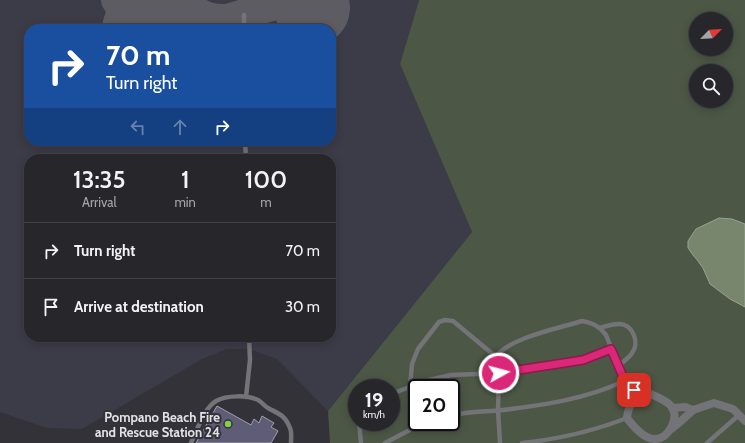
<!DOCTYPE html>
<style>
body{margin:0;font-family:Cabin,sans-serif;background:#323237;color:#f1f3f6;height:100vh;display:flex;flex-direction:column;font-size:15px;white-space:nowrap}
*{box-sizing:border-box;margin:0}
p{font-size:13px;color:#a4a5a9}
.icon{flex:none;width:22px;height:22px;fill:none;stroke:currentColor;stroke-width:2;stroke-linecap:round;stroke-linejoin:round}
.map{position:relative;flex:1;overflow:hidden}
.side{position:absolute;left:24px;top:154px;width:312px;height:188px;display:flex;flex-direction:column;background:#26262b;border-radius:16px;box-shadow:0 2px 10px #0003,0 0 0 1px #424347}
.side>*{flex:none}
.guide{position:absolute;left:24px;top:24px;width:312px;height:122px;border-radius:16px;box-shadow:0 2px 10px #0003,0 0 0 1px #424347;background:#1a4fa0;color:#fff;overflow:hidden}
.needle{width:26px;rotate:66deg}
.fabs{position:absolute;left:689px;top:12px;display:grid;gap:8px}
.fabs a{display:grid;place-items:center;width:44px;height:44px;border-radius:50%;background:#26262b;box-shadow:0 2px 10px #0003,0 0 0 1px #424347;font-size:20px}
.speed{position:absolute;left:348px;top:379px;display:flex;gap:8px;font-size:20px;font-weight:700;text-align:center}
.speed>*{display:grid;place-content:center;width:52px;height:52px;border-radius:50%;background:#26262b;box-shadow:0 2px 10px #0003,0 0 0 1px #424347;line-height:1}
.speed small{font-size:10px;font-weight:400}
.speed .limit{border:2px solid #111;border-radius:6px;background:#fff;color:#111}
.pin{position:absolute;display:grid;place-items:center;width:34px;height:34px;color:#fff;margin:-17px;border-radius:8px;box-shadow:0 2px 6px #0006}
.me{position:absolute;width:44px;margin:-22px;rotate:83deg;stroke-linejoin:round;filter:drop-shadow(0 0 3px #0008)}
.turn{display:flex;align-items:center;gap:14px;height:84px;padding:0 16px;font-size:18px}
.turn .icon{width:52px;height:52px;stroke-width:2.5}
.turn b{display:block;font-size:28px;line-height:34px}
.lanes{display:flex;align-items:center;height:38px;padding:0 16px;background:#0003;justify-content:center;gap:20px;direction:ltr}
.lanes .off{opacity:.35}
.eta{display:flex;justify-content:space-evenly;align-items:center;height:68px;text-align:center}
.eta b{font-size:24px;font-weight:600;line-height:28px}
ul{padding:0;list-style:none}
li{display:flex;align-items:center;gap:12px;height:56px;padding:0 16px;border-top:1px solid #424347}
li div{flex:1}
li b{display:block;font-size:15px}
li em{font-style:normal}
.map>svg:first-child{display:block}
</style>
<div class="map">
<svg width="745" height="443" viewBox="0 0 745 443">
<rect width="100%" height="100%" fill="#333239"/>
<path fill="#3c3b48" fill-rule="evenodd" d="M 0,0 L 419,0 L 400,64 L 472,232 L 328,411 L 277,359 L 249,349 L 227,349 L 202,359 L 82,429 L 47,428 L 0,412 ZM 29,29 L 331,29 L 331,141 L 29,141 ZM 29,159 L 331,159 L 331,337 L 29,337 Z"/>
<path fill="#4c5745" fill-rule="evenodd" d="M 419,0 L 745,0 L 745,443 L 330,443 L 328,411 L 472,232 L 400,64 ZM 696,19 L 726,19 L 726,49 L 696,49 ZM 696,71 L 726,71 L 726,101 L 696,101 ZM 357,388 L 391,388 L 391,422 L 357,422 ZM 417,388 L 451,388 L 451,422 L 417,422 Z"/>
<polygon fill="#77866d" stroke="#97a291" points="719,218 732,219 745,224 745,307 730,299 710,284 703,268 698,261 693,255 688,248 688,241 696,229"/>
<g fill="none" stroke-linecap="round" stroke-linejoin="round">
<g stroke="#5c5c62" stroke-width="30">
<path d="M 116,0 C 123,12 129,21 140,29"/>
<path d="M 186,0 C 195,15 210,20 227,19"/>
<polyline points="193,29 275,5 284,0"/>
</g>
<g stroke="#5c5c62" stroke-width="76">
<polyline points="309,0 312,8"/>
<polyline points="140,29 155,0"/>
</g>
</g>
<polygon fill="#5e5c76" stroke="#a1a0a9" points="217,406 251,425 254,419 259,423 262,416 274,423 271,427 278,431 271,443 196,443"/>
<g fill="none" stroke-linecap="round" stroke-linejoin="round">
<g stroke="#747377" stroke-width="4.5">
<polyline points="244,15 244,29"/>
<polyline points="245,141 246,159"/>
<path d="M 600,328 C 606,326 613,324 619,324 C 633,324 640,343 632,353 C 629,358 623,362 618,366"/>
<path d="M 496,357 C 508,338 560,328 582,321 C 593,323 599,326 606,335 L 627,386 L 641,395"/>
<polyline points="410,387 412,364 418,349 439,322 445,320 453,321 489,351 496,357 499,373 498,410 500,443"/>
<polyline points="391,394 429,380 451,375 502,373 543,367 583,360 611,349"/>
<polyline points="246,397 250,360 249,337"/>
<path d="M 451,416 C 468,411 486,412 503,410 C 544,405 586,399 624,381"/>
<polyline points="359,422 361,443"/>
<path d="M 191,443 C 197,431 204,408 216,401 C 227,395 247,395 258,400 C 262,402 264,406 268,408 C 279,414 285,415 290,428 C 292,432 291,438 291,443"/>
<polyline points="385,443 425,422"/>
<path d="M 522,443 C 560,439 591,432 627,418"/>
<polyline points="707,443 739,415"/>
</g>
<g stroke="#747377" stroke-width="8">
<path d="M 648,393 C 655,396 667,400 672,407 C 679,418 669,438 656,439 C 645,440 633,426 627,418 C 628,404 635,397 648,393 Z"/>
<polyline points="672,408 685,407 693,410"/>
<polyline points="671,429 680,422 693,410 714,403 733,409 745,421"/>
</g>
</g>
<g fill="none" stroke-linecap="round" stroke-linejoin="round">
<g stroke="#8e194d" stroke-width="10">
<polyline id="route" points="499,373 583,360 611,349 627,386 634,390"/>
</g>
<use href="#route" stroke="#db2777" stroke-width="7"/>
</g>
<circle fill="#87cf4a" stroke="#333239" stroke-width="1.5" cx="228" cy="424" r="4"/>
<g text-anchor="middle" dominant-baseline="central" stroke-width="4" stroke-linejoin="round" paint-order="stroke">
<g font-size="13" font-weight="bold" fill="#e2e2e6" stroke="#333239" text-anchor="end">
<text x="220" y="417">Pompano Beach Fire<tspan x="220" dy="15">and Rescue Station 24</tspan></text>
</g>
</g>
</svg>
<div class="fabs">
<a><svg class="needle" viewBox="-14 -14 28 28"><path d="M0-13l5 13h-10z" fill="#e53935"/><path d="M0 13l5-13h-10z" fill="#a4a5a9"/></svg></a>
<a><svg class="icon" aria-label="search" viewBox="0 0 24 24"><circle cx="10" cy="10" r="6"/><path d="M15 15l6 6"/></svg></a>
</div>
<div class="speed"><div>19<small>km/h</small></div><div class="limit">20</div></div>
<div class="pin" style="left:634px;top:390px;background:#d93025"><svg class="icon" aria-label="arrive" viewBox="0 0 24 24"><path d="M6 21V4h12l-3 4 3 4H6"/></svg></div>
<svg class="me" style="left:499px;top:373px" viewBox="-20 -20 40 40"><circle r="17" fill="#db2777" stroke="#fff" stroke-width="3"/><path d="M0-11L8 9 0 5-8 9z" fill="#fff"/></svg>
<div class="guide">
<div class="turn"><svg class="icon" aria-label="right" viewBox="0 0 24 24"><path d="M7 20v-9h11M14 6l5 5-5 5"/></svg><div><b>70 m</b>Turn right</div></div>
<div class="lanes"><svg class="icon off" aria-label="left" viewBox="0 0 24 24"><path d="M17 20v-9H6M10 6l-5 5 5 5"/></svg><svg class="icon off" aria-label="ahead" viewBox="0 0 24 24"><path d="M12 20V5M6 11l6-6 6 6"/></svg><svg class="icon" aria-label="right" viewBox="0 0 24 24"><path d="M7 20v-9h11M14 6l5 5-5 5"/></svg></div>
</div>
<section class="side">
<div class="eta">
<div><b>13:35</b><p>Arrival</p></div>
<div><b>1</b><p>min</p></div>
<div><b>100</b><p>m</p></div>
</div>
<ul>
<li><svg class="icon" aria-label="right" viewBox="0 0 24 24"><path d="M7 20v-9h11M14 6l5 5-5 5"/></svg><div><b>Turn right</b></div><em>70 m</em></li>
<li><svg class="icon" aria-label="arrive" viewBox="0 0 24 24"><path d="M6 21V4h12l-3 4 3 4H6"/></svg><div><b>Arrive at destination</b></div><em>30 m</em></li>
</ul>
</section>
</div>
